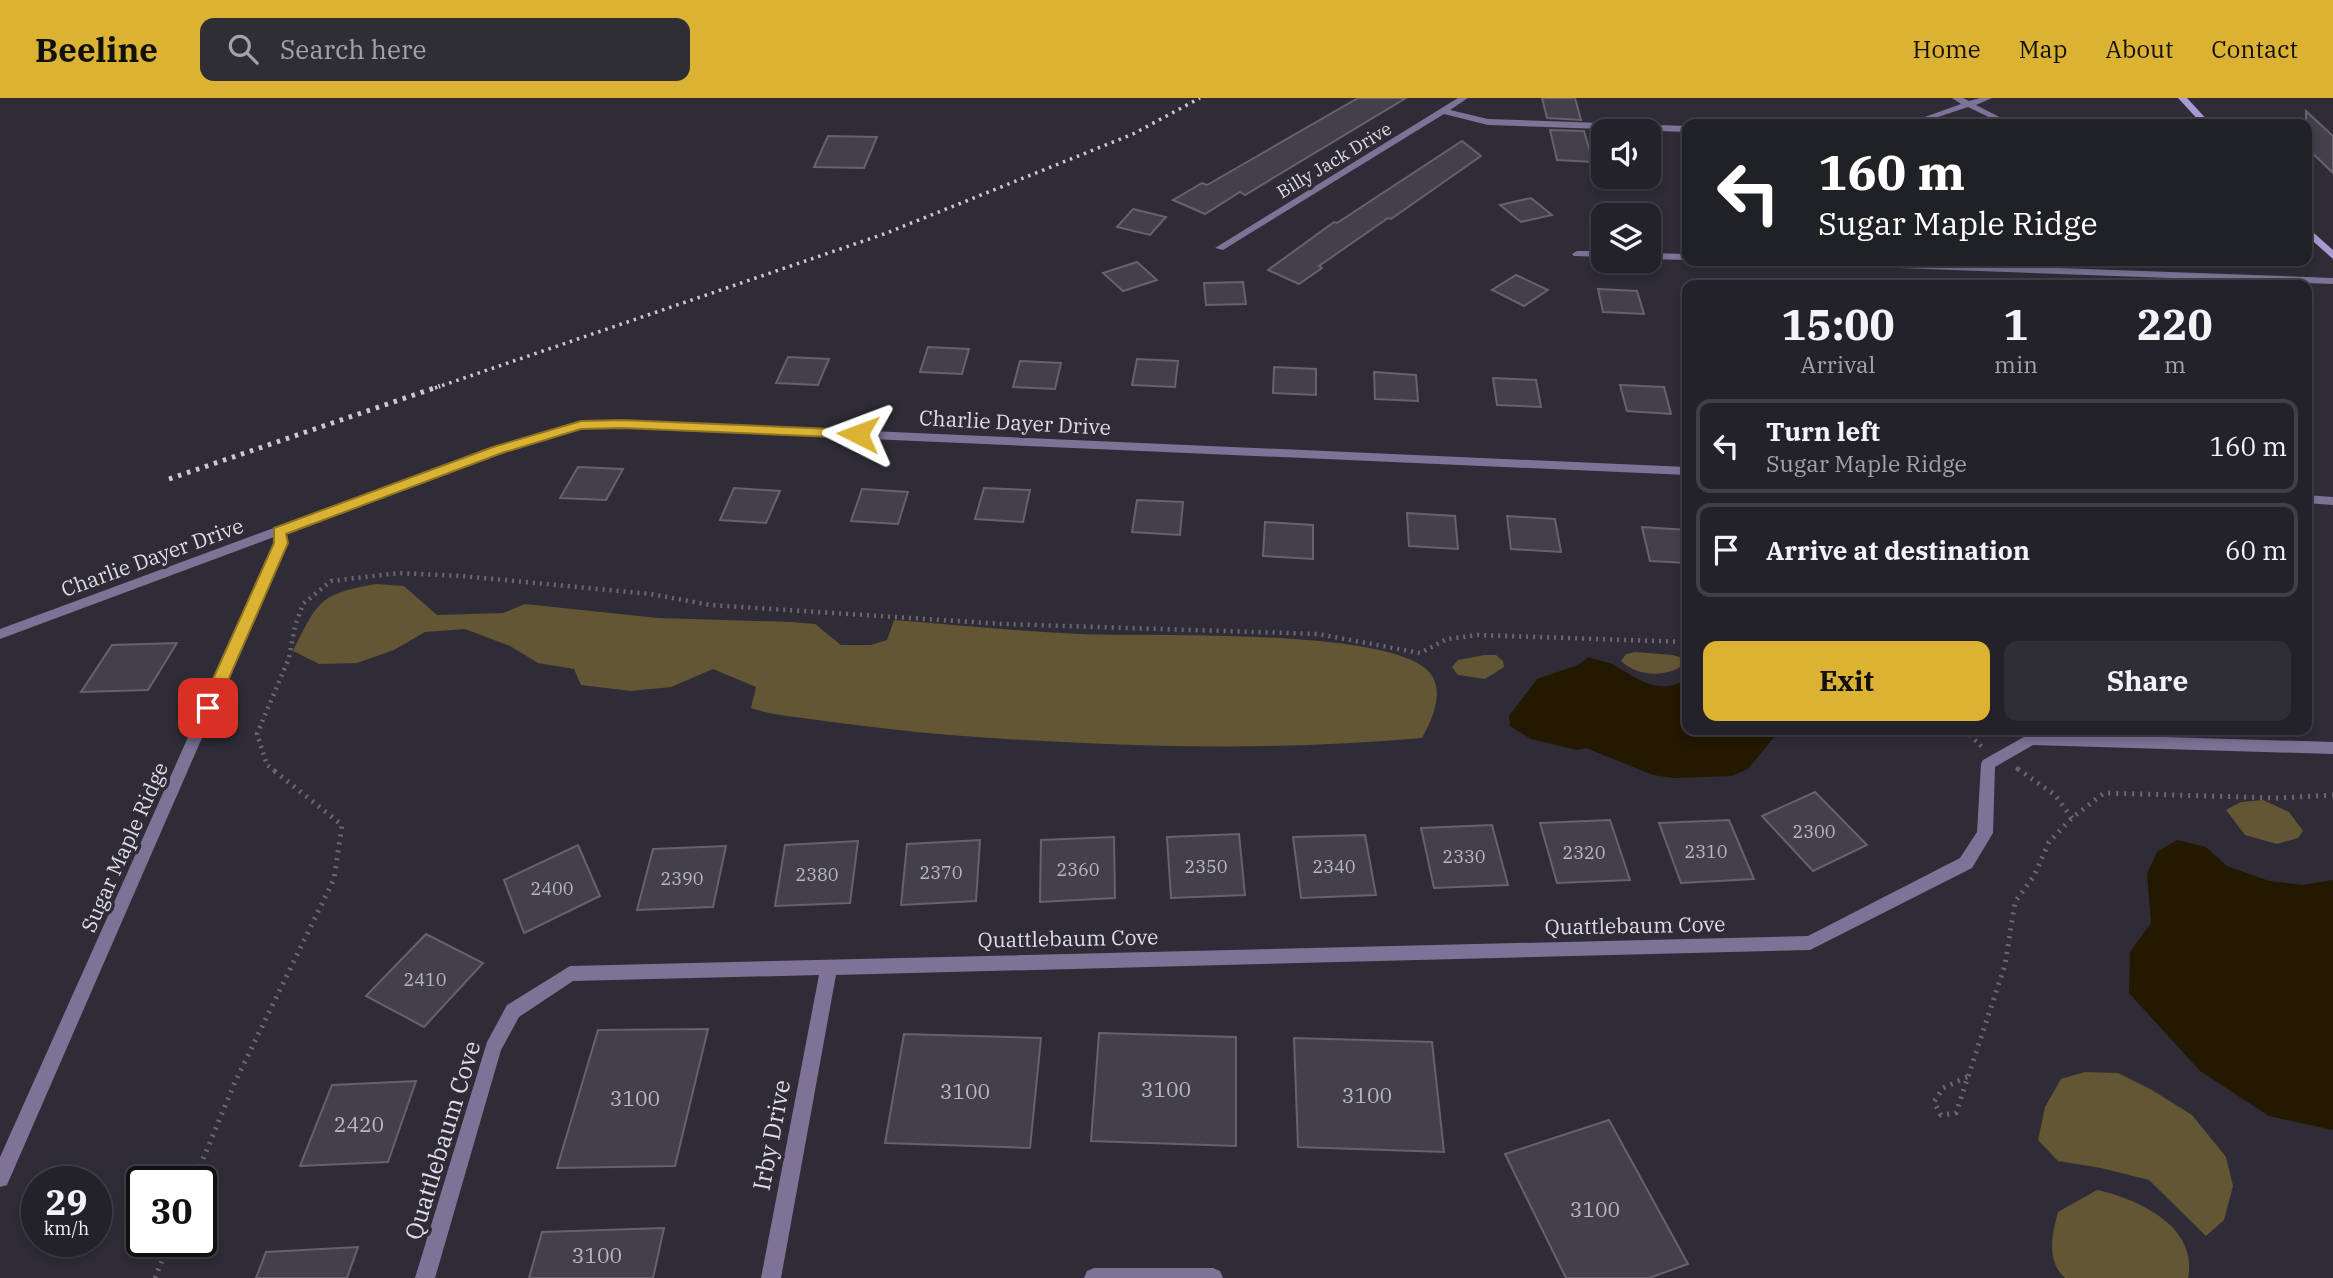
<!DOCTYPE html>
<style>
body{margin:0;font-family:"IBM Plex Serif",serif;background:#2f2e35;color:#f1f3f6;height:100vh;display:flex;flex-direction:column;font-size:26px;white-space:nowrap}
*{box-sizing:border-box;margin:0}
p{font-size:23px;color:#a3a3a8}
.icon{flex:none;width:38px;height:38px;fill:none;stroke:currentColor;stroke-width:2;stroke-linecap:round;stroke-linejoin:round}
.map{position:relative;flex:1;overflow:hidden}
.side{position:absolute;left:1682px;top:182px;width:630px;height:455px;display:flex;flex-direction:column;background:#232129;border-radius:14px;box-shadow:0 4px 10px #0003,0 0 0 2px #403e46}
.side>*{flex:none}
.top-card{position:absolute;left:1682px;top:21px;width:630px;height:147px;border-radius:14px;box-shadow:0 4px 10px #0003,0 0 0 2px #403e46;background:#202124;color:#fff;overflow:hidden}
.fabs{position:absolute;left:1591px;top:21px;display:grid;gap:14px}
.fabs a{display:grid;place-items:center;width:70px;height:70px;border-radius:14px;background:#232129;box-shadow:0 4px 10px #0003,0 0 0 2px #403e46;font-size:35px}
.speed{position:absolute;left:21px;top:1068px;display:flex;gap:14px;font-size:35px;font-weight:700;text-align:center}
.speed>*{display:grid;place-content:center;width:91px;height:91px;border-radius:50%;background:#232129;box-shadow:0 4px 10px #0003,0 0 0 2px #403e46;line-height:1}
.speed small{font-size:18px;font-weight:400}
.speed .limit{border:4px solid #111;border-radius:10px;background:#fff;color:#111}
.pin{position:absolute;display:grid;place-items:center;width:60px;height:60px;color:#fff;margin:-30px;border-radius:14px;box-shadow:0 4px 10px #0006}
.me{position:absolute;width:77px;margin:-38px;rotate:273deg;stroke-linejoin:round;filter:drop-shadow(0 0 5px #0008)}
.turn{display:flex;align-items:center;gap:24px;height:147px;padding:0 21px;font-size:32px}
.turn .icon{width:91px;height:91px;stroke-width:2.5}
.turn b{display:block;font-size:49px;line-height:60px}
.eta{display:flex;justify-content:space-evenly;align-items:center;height:119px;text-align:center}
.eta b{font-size:42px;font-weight:700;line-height:49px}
.primary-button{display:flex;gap:14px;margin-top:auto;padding:14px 21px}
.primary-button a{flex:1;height:80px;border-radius:14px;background:#dcb233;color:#111;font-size:28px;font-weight:700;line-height:80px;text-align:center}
.primary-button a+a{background:#2f2e35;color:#f1f3f6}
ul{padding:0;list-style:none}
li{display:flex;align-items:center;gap:21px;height:94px;margin:0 14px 10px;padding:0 7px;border:4px solid #403e46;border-radius:14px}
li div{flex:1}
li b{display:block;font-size:26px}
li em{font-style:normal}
header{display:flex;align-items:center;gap:42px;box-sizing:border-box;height:98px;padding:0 35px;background:#dcb233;color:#111}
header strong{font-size:33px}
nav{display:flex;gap:38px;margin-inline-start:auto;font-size:24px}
.search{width:490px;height:63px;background:#2f2e35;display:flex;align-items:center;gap:18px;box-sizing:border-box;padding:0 24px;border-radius:14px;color:#a3a3a8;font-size:26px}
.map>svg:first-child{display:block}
</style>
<header>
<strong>Beeline</strong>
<div class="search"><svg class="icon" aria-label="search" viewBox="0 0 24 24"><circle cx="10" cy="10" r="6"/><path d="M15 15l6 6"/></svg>Search here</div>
<nav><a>Home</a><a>Map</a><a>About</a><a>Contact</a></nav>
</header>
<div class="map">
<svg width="2333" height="1180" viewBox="0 0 2333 1180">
<rect width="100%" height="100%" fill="#2f2c37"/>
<g fill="#625634">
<path d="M 376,486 L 404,488 L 437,517 L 503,515 L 525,506 L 658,520 L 792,524 L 815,526 L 841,547 L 871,547 L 887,542 L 894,522 C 956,527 1018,533 1080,536 C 1144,539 1393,529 1430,575 C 1445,594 1432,622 1422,640 C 1266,654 1106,649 950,637 C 908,634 866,628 824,623 C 799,619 775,618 751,610 L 756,589 L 713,571 L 671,589 L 631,593 L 581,587 L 574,571 L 538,565 L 510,548 L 465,531 L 425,534 L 394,552 L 357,565 L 319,566 L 293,553 C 318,503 319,496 376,486 Z"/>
<path d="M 1635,554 L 1673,557 L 1685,561 L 1687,565 C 1668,579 1639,580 1621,563 L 1626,556 Z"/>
<polygon points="1485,557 1496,557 1503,563 1504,569 1485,581 1458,577 1452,569 1458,562"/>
<polygon points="2263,702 2289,714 2303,733 2298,740 2277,746 2245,737 2226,712 2241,704"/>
<polygon points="2085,974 2118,975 2152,992 2192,1017 2226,1059 2233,1088 2224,1122 2206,1138 2149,1082 2101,1070 2058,1063 2038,1042 2045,1009 2061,981"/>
<path d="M 2097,1092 C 2138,1101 2198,1128 2188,1180 L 2065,1180 C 2046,1163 2052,1136 2058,1114 Z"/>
</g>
<g fill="#231800">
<path d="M 1589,559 C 1597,563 1608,563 1616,568 C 1640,582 1658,598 1687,581 L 1687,632 L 1780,632 L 1748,671 L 1731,678 L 1674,680 L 1653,677 L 1586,650 L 1577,652 L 1531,641 L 1510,628 L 1509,618 L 1537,581 L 1578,567 Z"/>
<polygon points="2177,742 2206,749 2227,768 2269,783 2303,787 2333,782 2333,1032 2269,1018 2200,973 2129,895 2130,854 2151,825 2147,776 2157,754"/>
</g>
<g fill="#43404c" stroke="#65626e" stroke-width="2">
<polygon points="1358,0 1406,0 1245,97 1240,94 1205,116 1173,102 1202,85 1207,87"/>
<polygon points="1542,0 1575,0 1581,22 1547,20"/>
<polygon points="2306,13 2333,38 2333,75 2306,49"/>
<polygon points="1550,32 1584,33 1593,64 1557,62"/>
<polygon points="828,38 877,39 864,70 814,69"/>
<polygon points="1462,43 1481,58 1391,121 1388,120 1319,168 1322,170 1299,186 1268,172 1334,124 1337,125"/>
<polygon points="1531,100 1552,117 1521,124 1500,107"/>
<polygon points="1133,111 1166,119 1150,137 1117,129"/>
<polygon points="1137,164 1157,182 1123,193 1103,175"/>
<polygon points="1516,177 1548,192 1524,208 1492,192"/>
<polygon points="1243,184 1246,206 1206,207 1204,185"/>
<polygon points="1598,191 1637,193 1644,216 1603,214"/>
<polygon points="928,249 969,251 962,276 920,274"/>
<polygon points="788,259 829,261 818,287 776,285"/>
<polygon points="1137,261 1178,263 1175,289 1132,287"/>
<polygon points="1020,263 1061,265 1055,291 1013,289"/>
<polygon points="1274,269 1316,271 1316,297 1273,295"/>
<polygon points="1374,274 1416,277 1418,303 1375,301"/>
<polygon points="1493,280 1536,282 1541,309 1497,307"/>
<polygon points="1620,287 1664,289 1671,316 1627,313"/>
<polygon points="578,369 623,371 606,402 560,400"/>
<polygon points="734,390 780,393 766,425 720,422"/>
<polygon points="984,390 1030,392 1023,424 975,421"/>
<polygon points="862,391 908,394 898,426 851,423"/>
<polygon points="1137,402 1183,404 1180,437 1132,434"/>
<polygon points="1407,415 1455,418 1458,451 1409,448"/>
<polygon points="1507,418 1555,421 1561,454 1511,451"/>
<polygon points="1265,424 1313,427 1313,461 1263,458"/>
<polygon points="1642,429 1687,432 1687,465 1650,463"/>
<polygon points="177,545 148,592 81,594 112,547"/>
<polygon points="1815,694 1867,747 1813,773 1762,718"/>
<polygon points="1610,722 1630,782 1557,785 1540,725"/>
<polygon points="1729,722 1754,781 1681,785 1659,725"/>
<polygon points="1492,727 1508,787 1434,790 1421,730"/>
<polygon points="1239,736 1245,797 1171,800 1167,739"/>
<polygon points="1365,737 1376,797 1301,800 1293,739"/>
<polygon points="1114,739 1115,800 1040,804 1041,742"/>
<polygon points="980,742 976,803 901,807 907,746"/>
<polygon points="858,743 850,805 775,808 785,747"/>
<polygon points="578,747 600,798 524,835 504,782"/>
<polygon points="726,748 713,809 637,812 653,751"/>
<polygon points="426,836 483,865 424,929 366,898"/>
<polygon points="708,931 675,1068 557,1070 598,932"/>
<polygon points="1099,935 1236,939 1236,1048 1091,1043"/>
<polygon points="904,936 1041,940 1030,1050 885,1045"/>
<polygon points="1294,940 1432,944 1444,1054 1298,1049"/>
<polygon points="416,983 388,1064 300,1068 332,987"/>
<polygon points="1609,1022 1688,1166 1649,1180 1566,1180 1505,1056"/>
<polygon points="664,1130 653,1180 529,1180 542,1134"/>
<polygon points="358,1149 347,1180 256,1180 266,1154"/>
</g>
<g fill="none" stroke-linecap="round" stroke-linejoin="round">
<g stroke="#6b6872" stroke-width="4.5" stroke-dasharray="2 5" stroke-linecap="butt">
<polyline points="1965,632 1982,649"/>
<polyline points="2016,670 2021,673"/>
<polyline points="275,673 267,667 257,636 289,560 295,528 303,506 331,483 399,475 462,478 651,496 710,507 1003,526 1318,536 1420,555 1447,541 1478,537 1687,544"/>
</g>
<g stroke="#6b6872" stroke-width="5" stroke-dasharray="2 6" stroke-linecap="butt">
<polyline points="2018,671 2055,697 2072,720"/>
<polyline points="1967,979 1943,990 1934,1004 1941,1017 1956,1015 2005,867 2015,804 2034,778 2049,744 2072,720 2104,695 2279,700 2333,697"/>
<polyline points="194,1083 235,984 334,781 342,727 272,671"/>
<polyline points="155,1180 170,1143"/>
</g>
<g fill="#7c7397" fill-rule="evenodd">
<polygon points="1458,0 1468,0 1450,12 1488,21 1687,28 1687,34 1488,27 1444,16 1223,152 1215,150"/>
<polygon points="1952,0 1963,0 1969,3 1980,0 1992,0 1976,7 2013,26 2003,26 1968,9 1917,26 1905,26 1961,6"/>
<polygon points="1577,153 1603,153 1603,159 1574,158 1572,156"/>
<polygon points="1648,155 1687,156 1687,162 1648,161"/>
<polygon points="1785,163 1865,163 2333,180 2333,186 1790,166"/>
<polygon points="622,322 1687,369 1687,377 622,330 582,331 501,355 285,435 287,445 7,1087 0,1089 0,1059 275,445 274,439 0,541 0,531 493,349 581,323"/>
<polygon points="2306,397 2333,399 2333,407 2306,405"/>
<polygon points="2031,635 2333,644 2333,656 2033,647 1995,669 1993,735 1972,770 1810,852 836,877 781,1180 761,1180 819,877 573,883 519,919 501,952 435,1180 415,1180 487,944 507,907 570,868 1808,838 1960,760 1977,734 1981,666 1983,662"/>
<polygon points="1094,1170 1213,1170 1220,1173 1223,1180 1084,1180 1087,1173"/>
</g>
<g fill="#a99ad3" fill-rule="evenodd">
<polygon points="2178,0 2187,0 2211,26 2202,26"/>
<polygon points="2306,128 2333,152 2333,161 2306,137"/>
</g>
<polyline stroke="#ccc9d2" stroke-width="3.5" stroke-dasharray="2.5 5" stroke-linecap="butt" points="435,290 884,136 1133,36 1200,0"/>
<polyline stroke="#ccc9d2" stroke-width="5" stroke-dasharray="3.5 6" stroke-linecap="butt" points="169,381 440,288"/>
</g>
<polygon fill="#dcb233" stroke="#8f7421" stroke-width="2" points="622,322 858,332 864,336 858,340 622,330 581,331 502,355 286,436 288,445 216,610 208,617 203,615 200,610 274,445 274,430 493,349 581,323"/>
<g text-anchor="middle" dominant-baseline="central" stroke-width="7" stroke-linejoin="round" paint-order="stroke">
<g font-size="18" fill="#dfdde5" stroke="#2f2c37">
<text transform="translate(1334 62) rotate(-31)">Billy Jack Drive</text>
</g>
<g font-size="18" fill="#b8b6bf">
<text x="1814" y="733">2300</text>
<text x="1706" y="753">2310</text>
<text x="1584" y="754">2320</text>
<text x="1464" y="758">2330</text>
<text x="1206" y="768">2350</text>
<text x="1334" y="768">2340</text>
<text x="1078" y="771">2360</text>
<text x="941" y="774">2370</text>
<text x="817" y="776">2380</text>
<text x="682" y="780">2390</text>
<text x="552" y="790">2400</text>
<text x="425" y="881">2410</text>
</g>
<g font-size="21" fill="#dfdde5" stroke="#2f2c37">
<text transform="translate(1015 324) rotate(3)">Charlie Dayer Drive</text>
<text transform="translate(152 459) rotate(-20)">Charlie Dayer Drive</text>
<text transform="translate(124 749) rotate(-66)">Sugar Maple Ridge</text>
<text transform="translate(1635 827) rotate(-1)">Quattlebaum Cove</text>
<text transform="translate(1068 840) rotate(-1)">Quattlebaum Cove</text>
</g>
<g font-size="21" fill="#b8b6bf">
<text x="1166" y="991">3100</text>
<text x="965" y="993">3100</text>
<text x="1367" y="997">3100</text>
<text x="635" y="1000">3100</text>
<text x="359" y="1026">2420</text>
<text x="1595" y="1111">3100</text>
<text x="597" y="1157">3100</text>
</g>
<g font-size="24" fill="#dfdde5" stroke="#2f2c37">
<text transform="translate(771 1037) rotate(-79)">Irby Drive</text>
<text transform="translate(442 1042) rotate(-73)">Quattlebaum Cove</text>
</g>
</g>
</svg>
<div class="fabs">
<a><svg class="icon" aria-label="sound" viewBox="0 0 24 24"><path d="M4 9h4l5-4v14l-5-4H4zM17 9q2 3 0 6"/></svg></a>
<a><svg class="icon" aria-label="layers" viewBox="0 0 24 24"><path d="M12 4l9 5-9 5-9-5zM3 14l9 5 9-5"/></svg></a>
</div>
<div class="speed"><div>29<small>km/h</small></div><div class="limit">30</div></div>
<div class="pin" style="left:208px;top:610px;background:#d93025"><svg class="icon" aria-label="arrive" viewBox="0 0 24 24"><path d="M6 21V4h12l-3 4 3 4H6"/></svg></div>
<svg class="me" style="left:858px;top:336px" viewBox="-20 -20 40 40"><path d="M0-17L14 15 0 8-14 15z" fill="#dcb233" stroke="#fff" stroke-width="4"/></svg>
<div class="top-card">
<div class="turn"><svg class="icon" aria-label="left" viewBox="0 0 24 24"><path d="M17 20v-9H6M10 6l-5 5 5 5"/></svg><div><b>160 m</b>Sugar Maple Ridge</div></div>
</div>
<section class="side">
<div class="eta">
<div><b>15:00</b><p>Arrival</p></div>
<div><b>1</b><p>min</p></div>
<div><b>220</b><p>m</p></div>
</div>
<ul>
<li><svg class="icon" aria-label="left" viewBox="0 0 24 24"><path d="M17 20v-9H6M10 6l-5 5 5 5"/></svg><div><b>Turn left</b><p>Sugar Maple Ridge</p></div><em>160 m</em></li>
<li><svg class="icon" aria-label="arrive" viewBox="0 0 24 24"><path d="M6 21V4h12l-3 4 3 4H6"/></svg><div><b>Arrive at destination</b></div><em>60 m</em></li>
</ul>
<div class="primary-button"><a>Exit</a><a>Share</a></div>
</section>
</div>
